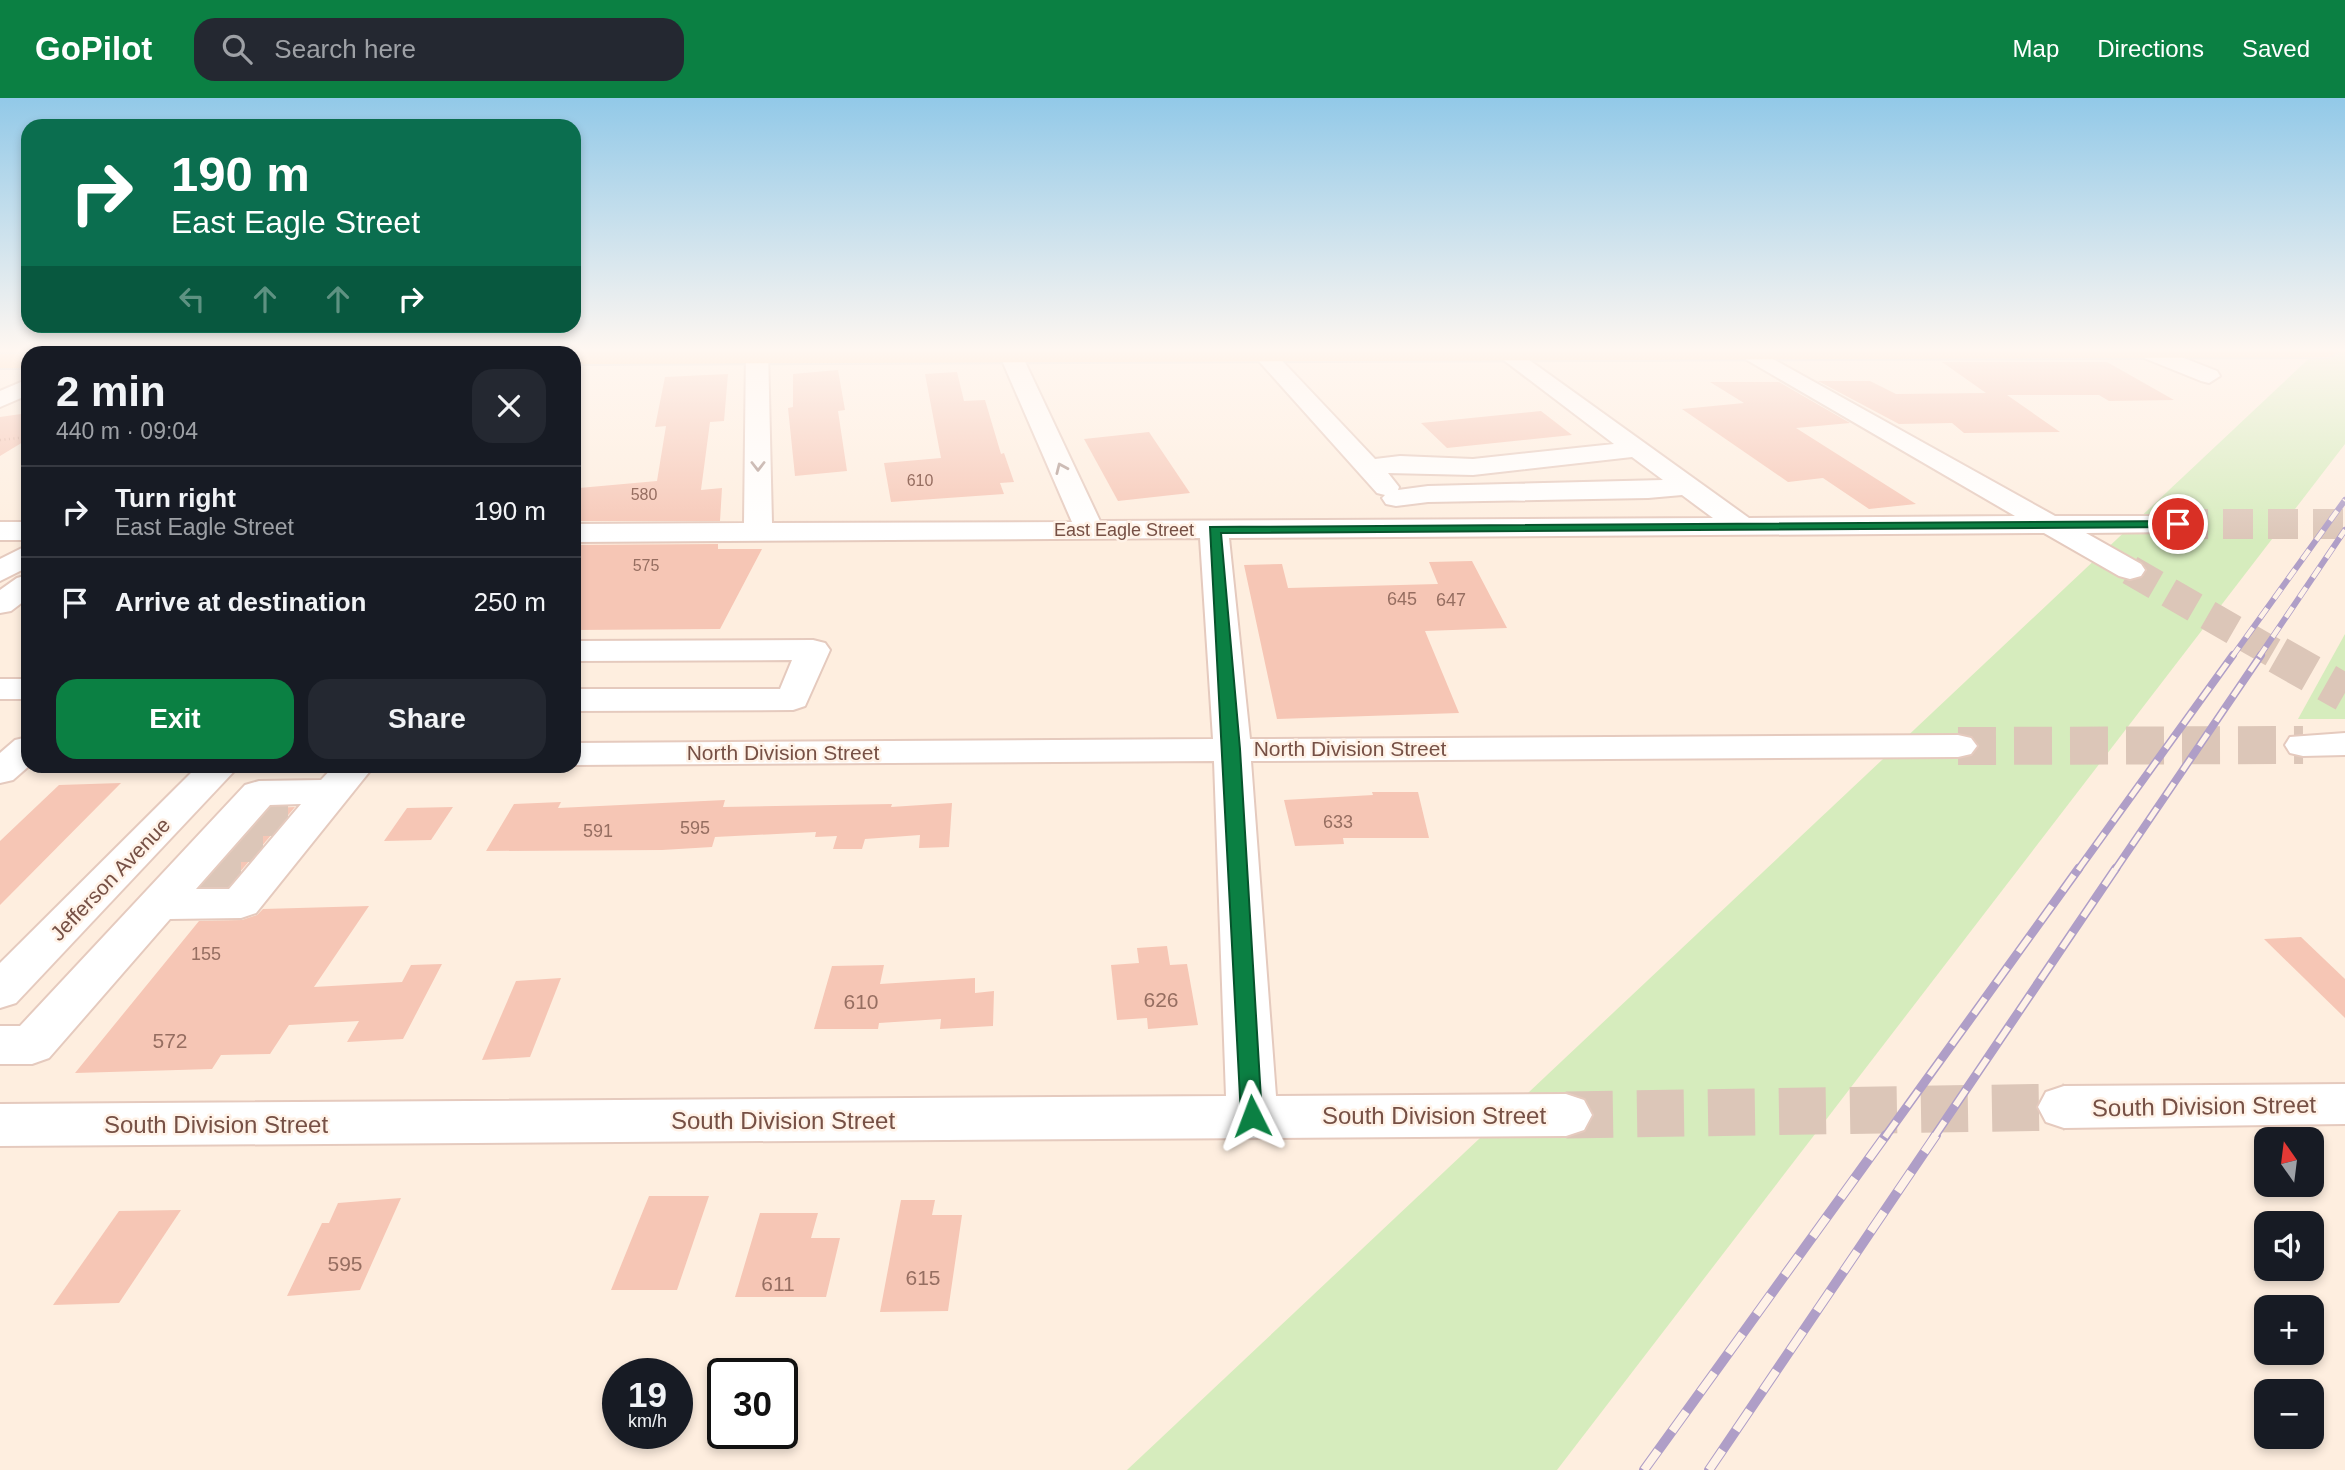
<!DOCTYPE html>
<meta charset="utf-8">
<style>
body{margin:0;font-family:Helvetica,sans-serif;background:#242831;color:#f1f3f6;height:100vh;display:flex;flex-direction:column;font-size:26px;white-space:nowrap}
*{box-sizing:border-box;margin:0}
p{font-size:23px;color:#9ea1a6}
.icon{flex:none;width:38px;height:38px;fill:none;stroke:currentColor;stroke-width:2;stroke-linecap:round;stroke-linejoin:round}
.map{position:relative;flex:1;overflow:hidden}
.panel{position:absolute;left:21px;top:248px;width:560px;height:427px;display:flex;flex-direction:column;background:#171b24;border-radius:21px;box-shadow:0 4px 10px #0003}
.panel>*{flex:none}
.top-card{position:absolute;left:21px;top:21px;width:560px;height:214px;border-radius:21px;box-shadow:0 4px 10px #0003;background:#0b6e4f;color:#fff;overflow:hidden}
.needle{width:46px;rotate:346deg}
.buttons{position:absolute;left:2254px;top:1029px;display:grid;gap:14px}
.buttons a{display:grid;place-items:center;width:70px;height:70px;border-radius:14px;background:#171b24;box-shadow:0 4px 10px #0003;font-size:35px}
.speed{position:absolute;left:602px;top:1260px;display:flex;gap:14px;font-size:35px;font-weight:700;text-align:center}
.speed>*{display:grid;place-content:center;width:91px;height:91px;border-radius:50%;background:#171b24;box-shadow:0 4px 10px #0003;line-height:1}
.speed small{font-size:18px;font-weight:400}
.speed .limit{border:4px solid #111;border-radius:10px;background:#fff;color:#111}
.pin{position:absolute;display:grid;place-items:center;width:60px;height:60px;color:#fff;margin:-30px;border:4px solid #fff;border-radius:50%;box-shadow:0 2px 7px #0007}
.me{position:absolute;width:77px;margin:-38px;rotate:357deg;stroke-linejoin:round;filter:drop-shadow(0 0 5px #0008)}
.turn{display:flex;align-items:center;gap:24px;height:147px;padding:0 35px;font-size:32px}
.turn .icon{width:91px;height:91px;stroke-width:2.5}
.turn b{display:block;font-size:49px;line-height:60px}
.lanes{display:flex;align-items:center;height:66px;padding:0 35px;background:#0003;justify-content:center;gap:35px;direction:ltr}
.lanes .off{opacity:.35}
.round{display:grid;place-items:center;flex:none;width:74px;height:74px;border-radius:21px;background:#242831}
.headline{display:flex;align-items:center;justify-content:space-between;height:119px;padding:0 35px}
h1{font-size:42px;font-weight:600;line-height:52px}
.button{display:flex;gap:14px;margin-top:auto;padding:14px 35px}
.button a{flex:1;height:80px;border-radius:21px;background:#0b8043;color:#fff;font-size:28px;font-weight:600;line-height:80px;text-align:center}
.button a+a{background:#242831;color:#f1f3f6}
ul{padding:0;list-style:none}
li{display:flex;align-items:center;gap:21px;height:91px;padding:0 35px;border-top:2px solid #363941}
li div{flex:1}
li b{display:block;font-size:26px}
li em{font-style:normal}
header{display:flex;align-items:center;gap:42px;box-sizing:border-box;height:98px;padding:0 35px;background:#0b8043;color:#fff}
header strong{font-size:33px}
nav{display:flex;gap:38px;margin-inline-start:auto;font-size:24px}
.search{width:490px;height:63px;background:#242831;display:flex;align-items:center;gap:18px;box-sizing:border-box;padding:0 24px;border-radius:21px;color:#9ea1a6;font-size:26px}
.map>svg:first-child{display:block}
</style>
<header>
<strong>GoPilot</strong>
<div class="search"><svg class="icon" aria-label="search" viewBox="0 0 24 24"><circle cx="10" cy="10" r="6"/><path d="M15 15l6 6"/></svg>Search here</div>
<nav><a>Map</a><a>Directions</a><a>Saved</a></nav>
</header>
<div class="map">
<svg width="2345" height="1372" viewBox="0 0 2345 1372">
<rect width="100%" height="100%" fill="#feeedf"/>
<g fill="#d6ecbd">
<polygon points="2319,251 2345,251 2345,346 1557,1372 1127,1372"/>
<polygon points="2345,536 2345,621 2298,621"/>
</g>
<g fill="#f6c6b5">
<polygon points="1942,264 2107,264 2174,302 2109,303 2099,297 2007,297 2060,334 1964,335 1952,325 1899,326 1818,283 1870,283 1896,296 1986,295"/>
<polygon points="838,272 845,312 838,313 847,373 795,378 788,310 793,309 793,276"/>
<polygon points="957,274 964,303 985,302 1001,356 1004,355 1014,384 1000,385 1004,396 891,404 884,365 941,360 925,276"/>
<polygon points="728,276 724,323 710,324 701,392 722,390 720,423 574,423 574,407 579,390 657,383 666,328 655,329 665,279"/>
<polygon points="1710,284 1779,284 1850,325 1796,330 1916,406 1869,411 1823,380 1788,384 1682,311 1744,305"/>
<polygon points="1541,313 1572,337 1447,350 1421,325"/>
<polygon points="28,315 28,341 0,358 0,319"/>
<polygon points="1149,334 1190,395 1118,403 1084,341"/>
<polygon points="718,446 718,451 762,451 720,531 574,532 574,447"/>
<polygon points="1472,463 1507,530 1425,533 1459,615 1277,621 1244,467 1282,466 1288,490 1438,486 1429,464"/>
<polygon points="121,685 0,807 0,743 59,687"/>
<polygon points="1372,694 1418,694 1429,740 1343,740 1344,746 1295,748 1284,702 1373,697"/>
<polygon points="725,702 723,709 892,706 891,709 952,705 949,749 919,750 920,737 865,741 862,751 833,751 837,738 815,739 816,734 715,739 712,749 662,752 486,753 514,706 561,704 558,710"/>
<polygon points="295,709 228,788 202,788 271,710"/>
<polygon points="453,709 431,742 384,743 407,710"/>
<polygon points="369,808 314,889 402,884 411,867 442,866 403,941 347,944 359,923 289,927 270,956 221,957 212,971 75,975 199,823 242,822 257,817 263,811"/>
<polygon points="2301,839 2345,881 2345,920 2264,841"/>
<polygon points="1167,848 1170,867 1187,866 1198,927 1148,931 1147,920 1117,922 1111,867 1139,865 1137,850"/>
<polygon points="884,867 880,886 975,880 975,895 994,893 993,928 940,931 941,921 879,925 878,931 814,931 832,868"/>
<polygon points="561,880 530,959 482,962 516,883"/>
<polygon points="649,1098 709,1098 677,1192 611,1192"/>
<polygon points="401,1100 360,1192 287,1198 322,1125 329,1125 338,1105"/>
<polygon points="901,1102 935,1102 932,1117 962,1117 948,1213 880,1214"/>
<polygon points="181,1112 119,1205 53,1207 119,1113"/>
<polygon points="760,1115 818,1115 811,1140 840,1140 826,1199 735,1199"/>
</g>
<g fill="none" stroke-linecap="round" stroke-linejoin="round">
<g stroke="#dcc6b8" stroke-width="30" stroke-dasharray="30 15" stroke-linecap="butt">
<polyline points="2178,426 2345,426"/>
<polyline points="2130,472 2281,559"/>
</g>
<g stroke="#dcc6b8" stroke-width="38" stroke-dasharray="38 18" stroke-linecap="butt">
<polyline points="2278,557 2345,595"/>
<polyline points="1958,648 2303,647"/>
<polyline points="250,719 290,719"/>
<polyline points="225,745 266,745"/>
</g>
<g stroke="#dcc6b8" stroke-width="47" stroke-dasharray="47 24" stroke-linecap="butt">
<polyline points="199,775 241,775"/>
<polyline points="1566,1017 2064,1009"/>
</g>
<g stroke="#e5cabe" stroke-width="4">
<g id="minor">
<polygon points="127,251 154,251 151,256 124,256"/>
<polygon points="295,251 320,251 317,256 292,256"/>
<polygon points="492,251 514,251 512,256 490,256"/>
<path d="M 746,251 L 768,251 L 772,425 L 1072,424 L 997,251 L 1019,251 L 1100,423 L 1713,420 L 1682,397 L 1648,400 L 1428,404 L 1396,408 L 1386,406 L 1382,400 L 1385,397 L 1377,395 L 1248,251 L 1271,251 L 1375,361 L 1400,358 L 1473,361 L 1614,346 L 1489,251 L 1514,251 L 1749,420 L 2015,418 L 1728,251 L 1755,251 L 2055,418 L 2178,418 L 2188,420 L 2192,426 L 2188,432 L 2178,434 L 2086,435 L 2141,466 L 2145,472 L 2141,478 L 2130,481 L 2119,478 L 2044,435 L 1229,440 L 1250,641 L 1958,637 L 1971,640 L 1977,648 L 1971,656 L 1958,659 L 1251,663 L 1276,998 L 1566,996 L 1584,1002 L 1592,1017 L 1584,1032 L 1566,1038 L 0,1048 L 0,1006 L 1226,998 L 1214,663 L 574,667 L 574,645 L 1213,641 L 1200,440 L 574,444 L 574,426 L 744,425 ZM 1632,359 L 1663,382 L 1428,388 L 1398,392 L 1399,389 L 1388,375 L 1473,377 Z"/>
<polygon points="2131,251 2161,251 2217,273 2220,278 2209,285 2201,283 2134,256"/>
<polygon points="28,281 28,297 0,309 0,293"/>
<rect x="0" y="424" width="28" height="18"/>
<polygon points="28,447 28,469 0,483 0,461"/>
<polygon points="28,477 28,500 11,513 0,515 0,492 17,480"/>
<polygon points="813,542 825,545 830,552 805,608 793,612 574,613 574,591 780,591 792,562 574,563 574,543"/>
<rect x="0" y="581" width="28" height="20"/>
<polygon points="2345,635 2345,657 2303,658 2290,655 2285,647 2290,639"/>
<polygon points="28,639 29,668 13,682 0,685 0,655 15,642"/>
<polygon points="198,668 239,668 16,905 0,910 0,865"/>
<path d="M 334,668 L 374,668 L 256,815 L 241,820 L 170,821 L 49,960 L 32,966 L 0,966 L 0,928 L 20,928 L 245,687 L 259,683 L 321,682 ZM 301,706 L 229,791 L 196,791 L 270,707 Z"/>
<polygon points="2345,986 2345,1026 2064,1030 2046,1024 2038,1009 2046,994 2064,988"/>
</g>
</g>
<g stroke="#dbd2cf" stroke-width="4">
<g id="major">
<polygon points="995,251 2338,251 2340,253 2329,259 574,266 574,256 566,256 574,252"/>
<rect x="0" y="256" width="28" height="14"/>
</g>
</g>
<polyline stroke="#daa998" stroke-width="2.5" stroke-dasharray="1 3.5" stroke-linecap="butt" points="0,342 28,339"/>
<use href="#minor" fill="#fff" fill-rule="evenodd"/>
<use href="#major" fill="#ffca95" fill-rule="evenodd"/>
<g stroke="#af9ec7" stroke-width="6">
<g id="rail-far3">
<polyline points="2232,559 2345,402"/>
<polyline points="2259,559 2345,432"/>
</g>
</g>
<g stroke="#af9ec7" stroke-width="8">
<g id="rail-far2">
<polyline points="2078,772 2233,557"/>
<polyline points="2115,772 2261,557"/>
</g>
</g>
<g stroke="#af9ec7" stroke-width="9">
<g id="rail-far1">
<polyline points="1885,1039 2079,770"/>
<polyline points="1934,1039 2116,770"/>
</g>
</g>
<g stroke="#af9ec7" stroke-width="10">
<g id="rail">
<polyline points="1644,1372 1886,1037"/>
<polyline points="1709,1372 1936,1037"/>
</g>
</g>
<use href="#rail-far3" stroke="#fff2e7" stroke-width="4.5" stroke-dasharray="12" stroke-linecap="butt"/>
<use href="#rail-far2" stroke="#fff2e7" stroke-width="5" stroke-dasharray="15" stroke-linecap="butt"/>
<use href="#rail-far1" stroke="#fff2e7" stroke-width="6" stroke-dasharray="19" stroke-linecap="butt"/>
<use href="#rail" stroke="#fff2e7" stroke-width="8" stroke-dasharray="24" stroke-linecap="butt"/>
</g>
<defs><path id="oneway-chevron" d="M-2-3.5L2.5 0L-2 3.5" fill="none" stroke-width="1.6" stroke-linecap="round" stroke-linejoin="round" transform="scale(1.75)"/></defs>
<g stroke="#ad968f">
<use href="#oneway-chevron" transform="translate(758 368) rotate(90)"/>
<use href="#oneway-chevron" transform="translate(1061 370) rotate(-114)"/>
</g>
<linearGradient id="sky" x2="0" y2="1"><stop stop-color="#92c9e8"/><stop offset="0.57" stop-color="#fff7f1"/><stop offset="1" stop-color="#fff7f1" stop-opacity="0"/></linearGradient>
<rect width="2345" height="443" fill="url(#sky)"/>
<polygon fill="#0b8043" stroke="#07532c" stroke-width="2" points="2178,423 2183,426 2182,429 1221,435 1240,651 1262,1018 1259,1024 1252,1027 1244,1024 1241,1018 1210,429"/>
<g text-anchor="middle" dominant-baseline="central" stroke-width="5" stroke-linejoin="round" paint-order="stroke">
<g font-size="16" fill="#966e61">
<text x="920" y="382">610</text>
<text x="644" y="396">580</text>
<text x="646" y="467">575</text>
</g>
<g font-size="18" fill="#765045" stroke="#fff2e7">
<text x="1124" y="432">East Eagle Street</text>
</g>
<g font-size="18" fill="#966e61">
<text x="1402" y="501">645</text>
<text x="1451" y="502">647</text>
<text x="1338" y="724">633</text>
<text x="695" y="730">595</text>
<text x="598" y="733">591</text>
<text x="206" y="856">155</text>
</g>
<g font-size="21" fill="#765045" stroke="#fff2e7">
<text x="1350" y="650">North Division Street</text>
<text x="783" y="654">North Division Street</text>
<text transform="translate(110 781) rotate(-46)">Jefferson Avenue</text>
</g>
<g font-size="21" fill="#966e61">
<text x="1161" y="901">626</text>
<text x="861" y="903">610</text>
<text x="170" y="942">572</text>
<text x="345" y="1165">595</text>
<text x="923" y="1179">615</text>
<text x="778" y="1185">611</text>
</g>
<g font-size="24" fill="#765045" stroke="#fff2e7">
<text transform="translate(2204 1008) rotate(-1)">South Division Street</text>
<text x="1434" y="1017">South Division Street</text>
<text x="783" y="1022">South Division Street</text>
<text x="216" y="1026">South Division Street</text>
</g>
</g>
</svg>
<div class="buttons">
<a><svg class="needle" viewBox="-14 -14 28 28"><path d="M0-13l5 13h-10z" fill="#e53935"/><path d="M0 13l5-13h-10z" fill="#9ea1a6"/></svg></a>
<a><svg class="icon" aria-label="sound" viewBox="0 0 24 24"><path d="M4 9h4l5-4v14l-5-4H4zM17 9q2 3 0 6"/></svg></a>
<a>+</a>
<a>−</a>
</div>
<div class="speed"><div>19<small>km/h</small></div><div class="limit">30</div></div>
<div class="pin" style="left:2178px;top:426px;background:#d93025"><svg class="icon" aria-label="arrive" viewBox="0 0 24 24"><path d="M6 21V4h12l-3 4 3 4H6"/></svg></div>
<svg class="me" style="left:1252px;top:1018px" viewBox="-20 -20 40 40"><path d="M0-17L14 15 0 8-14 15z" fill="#0b8043" stroke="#fff" stroke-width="4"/></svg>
<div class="top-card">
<div class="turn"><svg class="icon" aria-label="right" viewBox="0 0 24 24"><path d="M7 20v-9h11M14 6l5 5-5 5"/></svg><div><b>190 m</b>East Eagle Street</div></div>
<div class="lanes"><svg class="icon off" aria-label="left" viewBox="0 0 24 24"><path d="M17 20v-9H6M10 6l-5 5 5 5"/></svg><svg class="icon off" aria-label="ahead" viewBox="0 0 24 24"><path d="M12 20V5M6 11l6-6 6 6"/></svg><svg class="icon off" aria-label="ahead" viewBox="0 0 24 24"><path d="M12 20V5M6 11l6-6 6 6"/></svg><svg class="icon" aria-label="right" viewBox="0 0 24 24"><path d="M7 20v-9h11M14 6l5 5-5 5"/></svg></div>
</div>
<section class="panel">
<div class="headline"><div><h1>2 min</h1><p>440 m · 09:04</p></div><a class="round"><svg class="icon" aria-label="close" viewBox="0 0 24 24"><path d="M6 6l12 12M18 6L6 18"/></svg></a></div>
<ul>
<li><svg class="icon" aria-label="right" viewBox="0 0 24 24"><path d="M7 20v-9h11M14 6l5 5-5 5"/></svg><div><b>Turn right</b><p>East Eagle Street</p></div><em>190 m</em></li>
<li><svg class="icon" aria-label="arrive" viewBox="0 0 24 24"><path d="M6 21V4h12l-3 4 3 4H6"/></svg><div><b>Arrive at destination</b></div><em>250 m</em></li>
</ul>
<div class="button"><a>Exit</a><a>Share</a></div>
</section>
</div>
